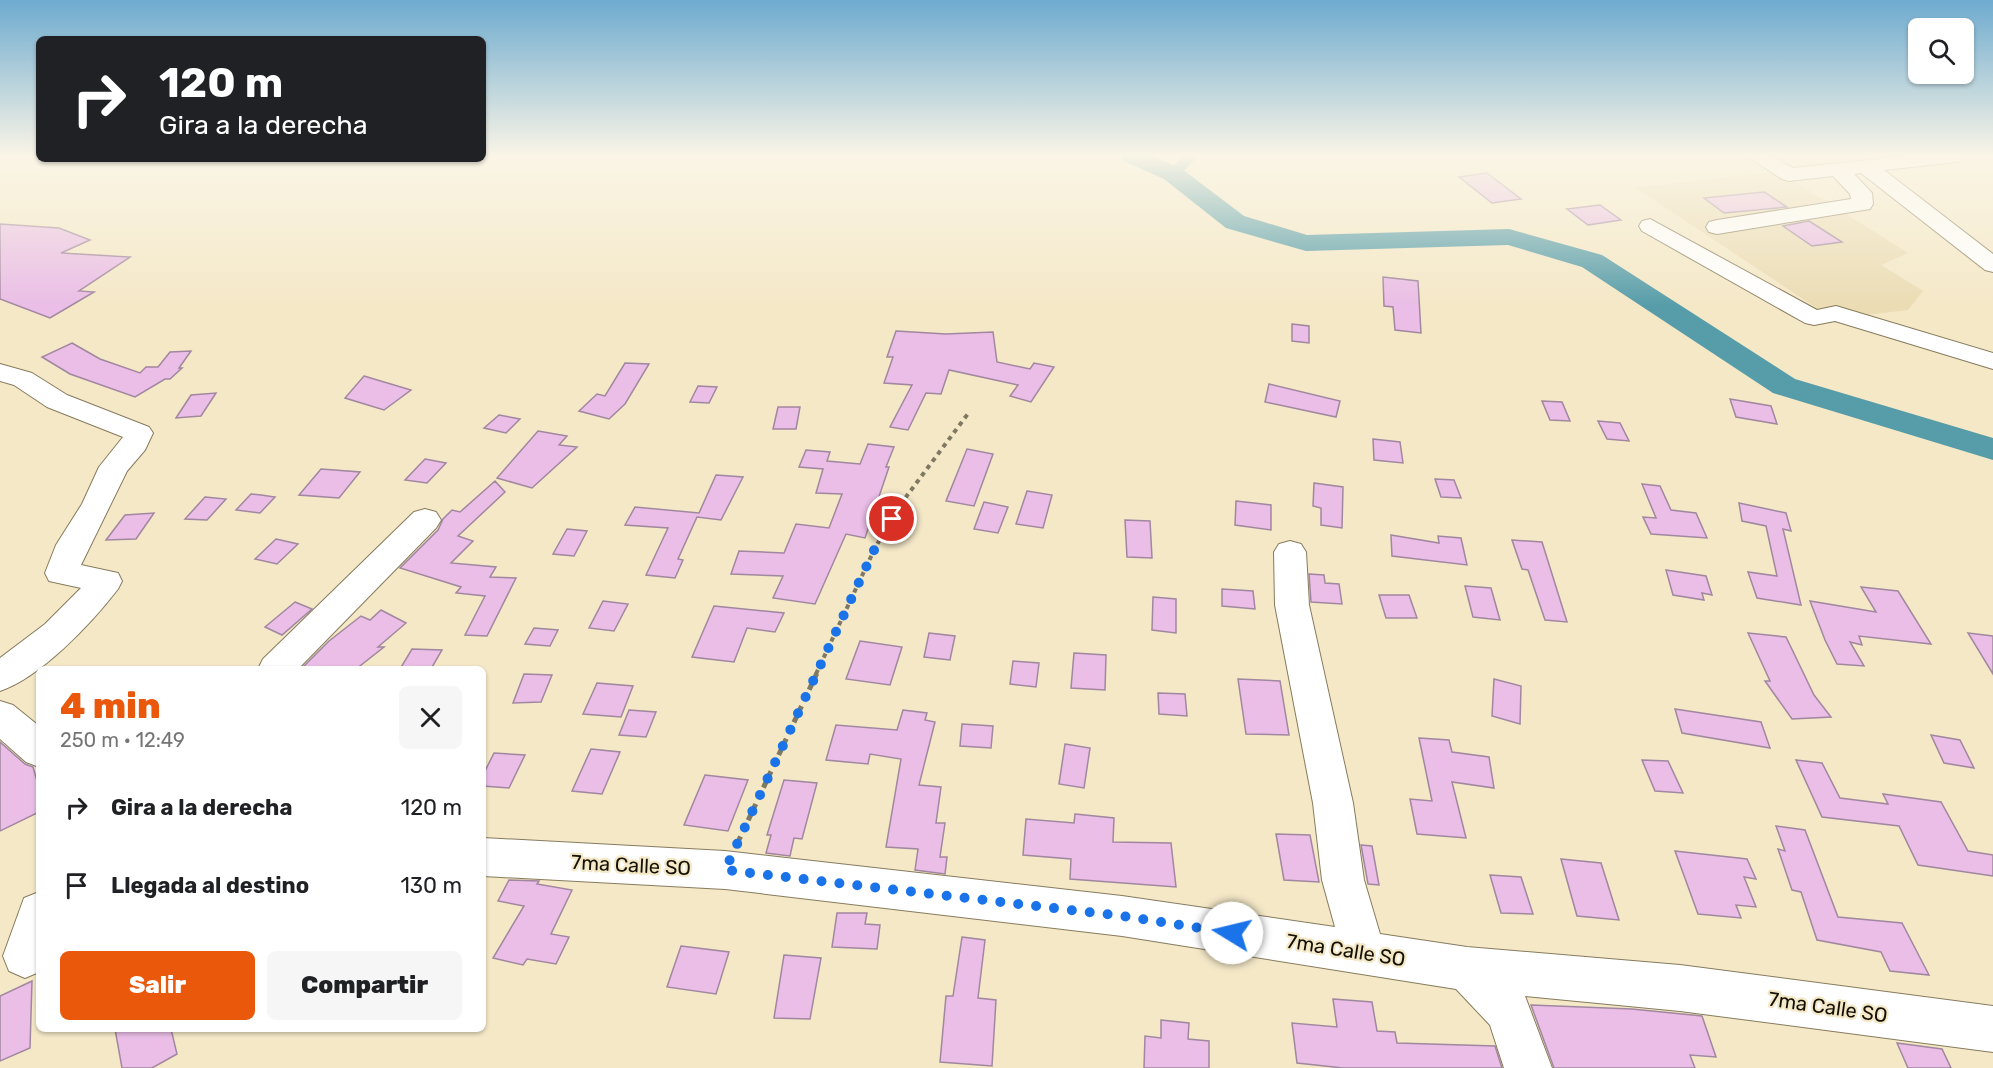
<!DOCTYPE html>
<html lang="es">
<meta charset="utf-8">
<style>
body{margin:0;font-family:Rubik,sans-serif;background:#f6f6f6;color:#202124;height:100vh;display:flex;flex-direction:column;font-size:22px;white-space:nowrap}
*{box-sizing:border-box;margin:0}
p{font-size:20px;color:#757577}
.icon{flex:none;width:33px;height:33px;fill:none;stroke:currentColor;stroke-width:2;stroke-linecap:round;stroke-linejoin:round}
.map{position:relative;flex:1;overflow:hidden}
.details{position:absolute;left:36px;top:666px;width:450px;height:366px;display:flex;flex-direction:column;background:#fff;border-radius:9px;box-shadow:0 2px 4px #0004}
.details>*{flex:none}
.banner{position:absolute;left:36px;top:36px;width:450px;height:126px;border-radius:9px;box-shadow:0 2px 4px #0004;background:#202124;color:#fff;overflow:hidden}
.controls{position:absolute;left:1908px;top:18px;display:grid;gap:12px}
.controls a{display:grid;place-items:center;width:66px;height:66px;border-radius:9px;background:#fff;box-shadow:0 2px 4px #0004;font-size:30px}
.pin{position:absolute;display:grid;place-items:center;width:51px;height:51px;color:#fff;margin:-26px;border:3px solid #fff;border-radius:50%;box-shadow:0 2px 6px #0007}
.me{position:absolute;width:66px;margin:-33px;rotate:279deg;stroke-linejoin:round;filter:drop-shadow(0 0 4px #0008)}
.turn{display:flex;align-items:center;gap:21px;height:126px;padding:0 24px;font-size:27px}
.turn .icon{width:78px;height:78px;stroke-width:2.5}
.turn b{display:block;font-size:42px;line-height:51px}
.round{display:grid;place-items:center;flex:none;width:63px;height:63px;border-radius:9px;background:#f6f6f6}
.headline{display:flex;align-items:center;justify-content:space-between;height:102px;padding:0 24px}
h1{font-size:36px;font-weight:800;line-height:45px;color:#ea580c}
.primary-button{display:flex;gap:12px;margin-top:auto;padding:12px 24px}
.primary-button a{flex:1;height:69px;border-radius:9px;background:#ea580c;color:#fff;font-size:24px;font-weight:800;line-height:69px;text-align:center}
.primary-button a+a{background:#f6f6f6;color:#202124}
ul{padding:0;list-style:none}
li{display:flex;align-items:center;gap:18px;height:78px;padding:0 24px}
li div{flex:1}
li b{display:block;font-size:22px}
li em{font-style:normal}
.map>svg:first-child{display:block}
</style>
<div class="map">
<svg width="1993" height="1068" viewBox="0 0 1993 1068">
<rect width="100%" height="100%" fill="#f4e8c7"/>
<polygon fill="#ebdcb4" points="1778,171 1908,253 1881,265 1923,291 1908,310 1833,319 1636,188"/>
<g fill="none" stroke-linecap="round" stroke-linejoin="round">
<polygon fill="#579da9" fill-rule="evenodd" points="1183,156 1198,156 1178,177 1168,177 1166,174"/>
<polygon fill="#579da9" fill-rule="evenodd" points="1120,156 1152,156 1182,169 1244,216 1307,235 1509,229 1602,255 1795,379 1993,438 1993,460 1773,393 1582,267 1508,245 1306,251 1226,228 1164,179 1124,161"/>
</g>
<g fill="#eabee6" stroke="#a1879f" stroke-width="1.5">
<polygon points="1487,173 1521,199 1492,203 1459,177"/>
<polygon points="1764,192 1787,207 1724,213 1704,198"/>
<polygon points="1600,205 1621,220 1588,225 1567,209"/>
<polygon points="1809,221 1842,242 1812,246 1783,226"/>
<polygon points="0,224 59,228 90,240 61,253 130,257 79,291 94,292 50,318 0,299"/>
<polygon points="1383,277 1418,281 1421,333 1395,330 1393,307 1384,306"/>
<polygon points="1292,324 1309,326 1309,343 1292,341"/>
<polygon points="896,331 946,334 993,332 997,362 1030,369 1034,363 1054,367 1031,402 1010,396 1018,385 949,370 941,394 926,393 908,430 890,427 912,385 884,383 893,357 887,357"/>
<polygon points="72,343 100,359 140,373 146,367 158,367 170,352 191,351 179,368 182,368 170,379 165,379 135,397 70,374 42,357"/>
<polygon points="625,363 649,364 625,404 609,419 579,411 597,394 605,396"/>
<polygon points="364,376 411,390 384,410 345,398"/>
<polygon points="1269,384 1340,401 1336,417 1265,402"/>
<polygon points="698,386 717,387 709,403 690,402"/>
<polygon points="216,393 201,416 176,418 191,395"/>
<polygon points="1730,399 1771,406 1777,424 1736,417"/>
<polygon points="1542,401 1562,402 1570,421 1550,420"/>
<polygon points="778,407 800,407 796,429 773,429"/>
<polygon points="499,415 520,419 506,433 484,428"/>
<polygon points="1598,421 1620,423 1629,441 1607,439"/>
<polygon points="538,431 567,436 559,445 577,447 532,488 497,478"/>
<polygon points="1373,439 1400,442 1403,463 1374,460"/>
<polygon points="868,444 894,447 886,467 889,467 865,538 846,534 815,604 773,598 783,576 731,574 739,551 784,553 796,524 829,528 842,494 816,493 823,469 799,467 806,450 830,452 827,461 860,464"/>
<polygon points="967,449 993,454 974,506 946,501"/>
<polygon points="425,459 446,463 427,483 405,480"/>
<polygon points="321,469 360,472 339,498 299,495"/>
<polygon points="716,475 743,477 721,520 697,517 678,559 683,560 675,578 646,575 668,528 625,525 635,507 699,513"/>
<polygon points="1435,479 1454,480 1461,498 1441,497"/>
<polygon points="495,481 505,492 458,536 473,541 451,563 496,567 490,577 516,578 487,636 465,635 485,596 456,593 461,587 400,568 438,530 443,519 452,510 460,512"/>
<polygon points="1314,483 1343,487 1342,528 1321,525 1321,508 1313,506"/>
<polygon points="1642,484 1660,486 1671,510 1696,513 1707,538 1651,534 1643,517 1656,518"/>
<polygon points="1027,491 1052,495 1043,528 1016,524"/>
<polygon points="251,494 261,495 275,497 260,513 236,510"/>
<polygon points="205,497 226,499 207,520 185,519"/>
<polygon points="1236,501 1271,505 1271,530 1235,525"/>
<polygon points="984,502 1008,507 998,533 974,529"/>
<polygon points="1739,503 1786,513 1791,531 1783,529 1801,605 1757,598 1748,572 1777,576 1766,526 1742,521"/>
<polygon points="154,513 136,539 106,540 125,515"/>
<polygon points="1125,520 1150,521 1152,558 1127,557"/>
<polygon points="567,529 587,531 574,556 553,554"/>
<polygon points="1391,535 1439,543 1438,536 1461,538 1467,565 1392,556"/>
<polygon points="276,539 298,544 277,564 255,559"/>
<polygon points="1512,540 1542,542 1567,622 1545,620 1528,570 1522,569"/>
<polygon points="1666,570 1706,576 1712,595 1702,593 1704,600 1673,595"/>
<polygon points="1309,574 1324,575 1325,583 1339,584 1342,604 1311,602"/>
<polygon points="1465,586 1491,588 1500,620 1473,617"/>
<polygon points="1861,587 1898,591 1931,644 1859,636 1862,645 1850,642 1864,666 1837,664 1825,640 1810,601 1876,612"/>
<polygon points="1222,589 1253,591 1255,609 1222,606"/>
<polygon points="1379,595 1409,595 1417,618 1386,618"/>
<polygon points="1153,597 1176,599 1176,633 1152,630"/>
<polygon points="603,601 628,604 614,631 589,628"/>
<polygon points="295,602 312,609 282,635 265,627"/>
<polygon points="714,606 784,613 775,632 747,628 734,662 692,657"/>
<polygon points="381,610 406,623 378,647 384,647 356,669 301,669 329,641 361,616 370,620"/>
<polygon points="534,628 558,630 550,646 525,644"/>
<polygon points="929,633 955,636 950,660 924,657"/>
<polygon points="1748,633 1786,637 1814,695 1831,717 1792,719 1765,681 1770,681"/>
<polygon points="1968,633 1993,636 1993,674"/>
<polygon points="860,641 902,647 890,685 846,679"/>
<polygon points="412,649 442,650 431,669 400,669"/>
<polygon points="1074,653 1106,655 1105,690 1071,688"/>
<polygon points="1013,661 1039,663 1036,687 1010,684"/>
<polygon points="524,674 552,675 541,702 513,703"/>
<polygon points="1238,679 1280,681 1289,735 1246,734"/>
<polygon points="1494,679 1521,686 1520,724 1492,716"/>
<polygon points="597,683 633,686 621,717 583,714"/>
<polygon points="1158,693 1185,694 1187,716 1159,714"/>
<polygon points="1675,709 1761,722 1770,748 1682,733"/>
<polygon points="629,710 656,712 646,737 619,735"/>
<polygon points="903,710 927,713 925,720 935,722 919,785 941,787 936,823 945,823 940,857 947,857 945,874 915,870 918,849 886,847 901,759 870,754 868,764 826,760 836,725 897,730"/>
<polygon points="962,724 993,726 991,748 960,746"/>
<polygon points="1931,735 1960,740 1974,768 1944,763"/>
<polygon points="1419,738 1449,740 1452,752 1489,757 1494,788 1452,782 1466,838 1417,834 1410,799 1432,801"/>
<polygon points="0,742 25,764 33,767 39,788 39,812 0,831"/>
<polygon points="1065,744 1090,748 1084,788 1059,784"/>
<polygon points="591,749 620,752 602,794 572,791"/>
<polygon points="494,753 525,755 509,788 483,786 483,775"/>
<polygon points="1642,760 1668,761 1683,793 1655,791"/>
<polygon points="1796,760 1822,763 1840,798 1888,804 1883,794 1941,802 1968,851 1993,855 1993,876 1918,865 1899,826 1822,817"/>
<polygon points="705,775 748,780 728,831 684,825"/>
<polygon points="784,780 817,783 802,839 794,838 790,856 766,853 771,835 767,835"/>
<polygon points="1075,814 1114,818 1113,842 1171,843 1176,887 1070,879 1071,859 1023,855 1026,819 1074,823"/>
<polygon points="1776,826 1805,830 1838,917 1902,923 1929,975 1890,971 1881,952 1817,940 1801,892 1792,890 1778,849 1785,851"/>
<polygon points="1276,834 1310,835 1319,882 1284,880"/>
<polygon points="1361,845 1372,846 1379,885 1368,884"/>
<polygon points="1675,851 1747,859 1756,879 1744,877 1756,907 1736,905 1741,918 1698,914"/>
<polygon points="1561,859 1601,863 1619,920 1577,916"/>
<polygon points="1490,875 1521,877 1533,914 1501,913"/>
<polygon points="509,880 539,881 537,884 572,890 551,934 569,937 556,964 527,959 523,965 493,958 524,906 498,901"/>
<polygon points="837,913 867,913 865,924 880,925 877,949 832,947"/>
<polygon points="962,937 985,940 978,998 996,1000 992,1066 940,1062 946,996 953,996"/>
<polygon points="681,946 729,952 716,994 667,987"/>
<polygon points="784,955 821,958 810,1019 774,1018"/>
<polygon points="32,981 30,1048 0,1061 0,996"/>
<polygon points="1333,999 1372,1002 1377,1031 1395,1032 1397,1043 1495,1046 1502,1068 1343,1068 1297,1063 1292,1023 1337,1027"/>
<polygon points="1531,1005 1632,1009 1702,1016 1716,1057 1690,1055 1695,1068 1554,1068"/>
<polygon points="1161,1020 1189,1023 1188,1039 1209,1041 1209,1068 1144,1068 1145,1036 1161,1038"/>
<polygon points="115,1029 171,1029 177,1054 152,1068 122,1068"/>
<polygon points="1897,1043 1942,1049 1951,1068 1908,1068"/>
</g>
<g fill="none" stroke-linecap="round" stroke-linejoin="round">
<g stroke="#867b5d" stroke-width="2">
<g id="minor">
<polygon points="1747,156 1771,156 1793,168 1905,156 1968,156 1965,160 1958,162 1884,170 1993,254 1993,272 1985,270 1861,173 1854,174 1872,193 1873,204 1870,209 1717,234 1709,232 1706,227 1709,222 1717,220 1851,199 1850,194 1833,176 1789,181 1782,179"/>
<polygon points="1650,219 1817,310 1836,306 1993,353 1993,369 1835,321 1814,325 1805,323 1642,231 1639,226 1642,221"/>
<path d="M 0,364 L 32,373 L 67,395 L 149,427 L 153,433 L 145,450 L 127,471 L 81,565 L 118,573 L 122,581 L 118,589 C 92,623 40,678 0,691 L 0,658 L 45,624 L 81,588 L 49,581 L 45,573 L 56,545 L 82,504 L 99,467 L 123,437 L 47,407 L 14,385 L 0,381 Z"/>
<polygon points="425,509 436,512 441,520 436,528 298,669 258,669 263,659 414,512"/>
<polygon points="1290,541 1301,544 1306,552 1309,605 1353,803 1364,880 1380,934 1467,947 1680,965 1993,1006 1993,1052 1680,1011 1525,996 1552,1068 1504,1068 1490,1025 1456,989 1122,936 725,889 483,876 483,838 725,851 1122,896 1335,927 1322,880 1313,803 1275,605 1274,552 1279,544"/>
<polygon points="0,701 13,705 39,726 39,767 26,762 0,739"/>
<polygon points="39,892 39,972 25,978 9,971 3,956 24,898"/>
</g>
</g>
<polyline stroke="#7f7862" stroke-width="4" stroke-dasharray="4.5 4.5" stroke-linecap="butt" points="816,674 875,548 900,505 970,411"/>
<polyline stroke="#7f7862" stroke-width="5" stroke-dasharray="6 6" stroke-linecap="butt" points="738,842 817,673"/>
<use href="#minor" fill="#fff" fill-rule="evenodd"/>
</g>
<linearGradient id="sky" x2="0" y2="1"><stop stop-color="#6eabcf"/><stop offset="0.51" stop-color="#faf5e6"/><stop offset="1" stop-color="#faf5e6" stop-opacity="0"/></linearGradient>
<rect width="1993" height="305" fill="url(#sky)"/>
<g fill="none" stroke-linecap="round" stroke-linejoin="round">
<polyline stroke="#1a73e8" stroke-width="10" stroke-dasharray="0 18" points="892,519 875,548 725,870 1122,916 1232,933"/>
</g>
<g text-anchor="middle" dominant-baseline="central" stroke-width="4.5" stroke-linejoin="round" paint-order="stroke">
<g font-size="20" fill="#141005" stroke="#f4e8c7">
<text transform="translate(631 865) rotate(3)">7ma Calle SO</text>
<text transform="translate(1346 950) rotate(9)">7ma Calle SO</text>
<text transform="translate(1828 1007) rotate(8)">7ma Calle SO</text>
</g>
</g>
</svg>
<div class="controls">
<a><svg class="icon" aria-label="search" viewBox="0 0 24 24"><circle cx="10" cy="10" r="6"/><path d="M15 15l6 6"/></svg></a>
</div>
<div class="pin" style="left:892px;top:519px;background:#d93025"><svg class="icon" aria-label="arrive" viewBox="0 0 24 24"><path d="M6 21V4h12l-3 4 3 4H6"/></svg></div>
<svg class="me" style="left:1232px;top:933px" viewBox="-20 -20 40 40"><circle r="19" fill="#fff"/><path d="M0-13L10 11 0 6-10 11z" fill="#1a73e8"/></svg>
<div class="banner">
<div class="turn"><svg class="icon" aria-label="right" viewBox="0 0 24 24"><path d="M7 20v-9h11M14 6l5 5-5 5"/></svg><div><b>120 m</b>Gira a la derecha</div></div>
</div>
<section class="details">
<div class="headline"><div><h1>4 min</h1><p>250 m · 12:49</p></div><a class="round"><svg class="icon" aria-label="close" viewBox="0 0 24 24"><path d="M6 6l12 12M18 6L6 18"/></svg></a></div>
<ul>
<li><svg class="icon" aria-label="right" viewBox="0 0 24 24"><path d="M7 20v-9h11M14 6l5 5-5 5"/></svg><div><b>Gira a la derecha</b></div><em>120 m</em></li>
<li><svg class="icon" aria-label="arrive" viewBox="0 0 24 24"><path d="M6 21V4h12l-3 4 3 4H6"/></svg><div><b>Llegada al destino</b></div><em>130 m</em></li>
</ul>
<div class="primary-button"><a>Salir</a><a>Compartir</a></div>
</section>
</div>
